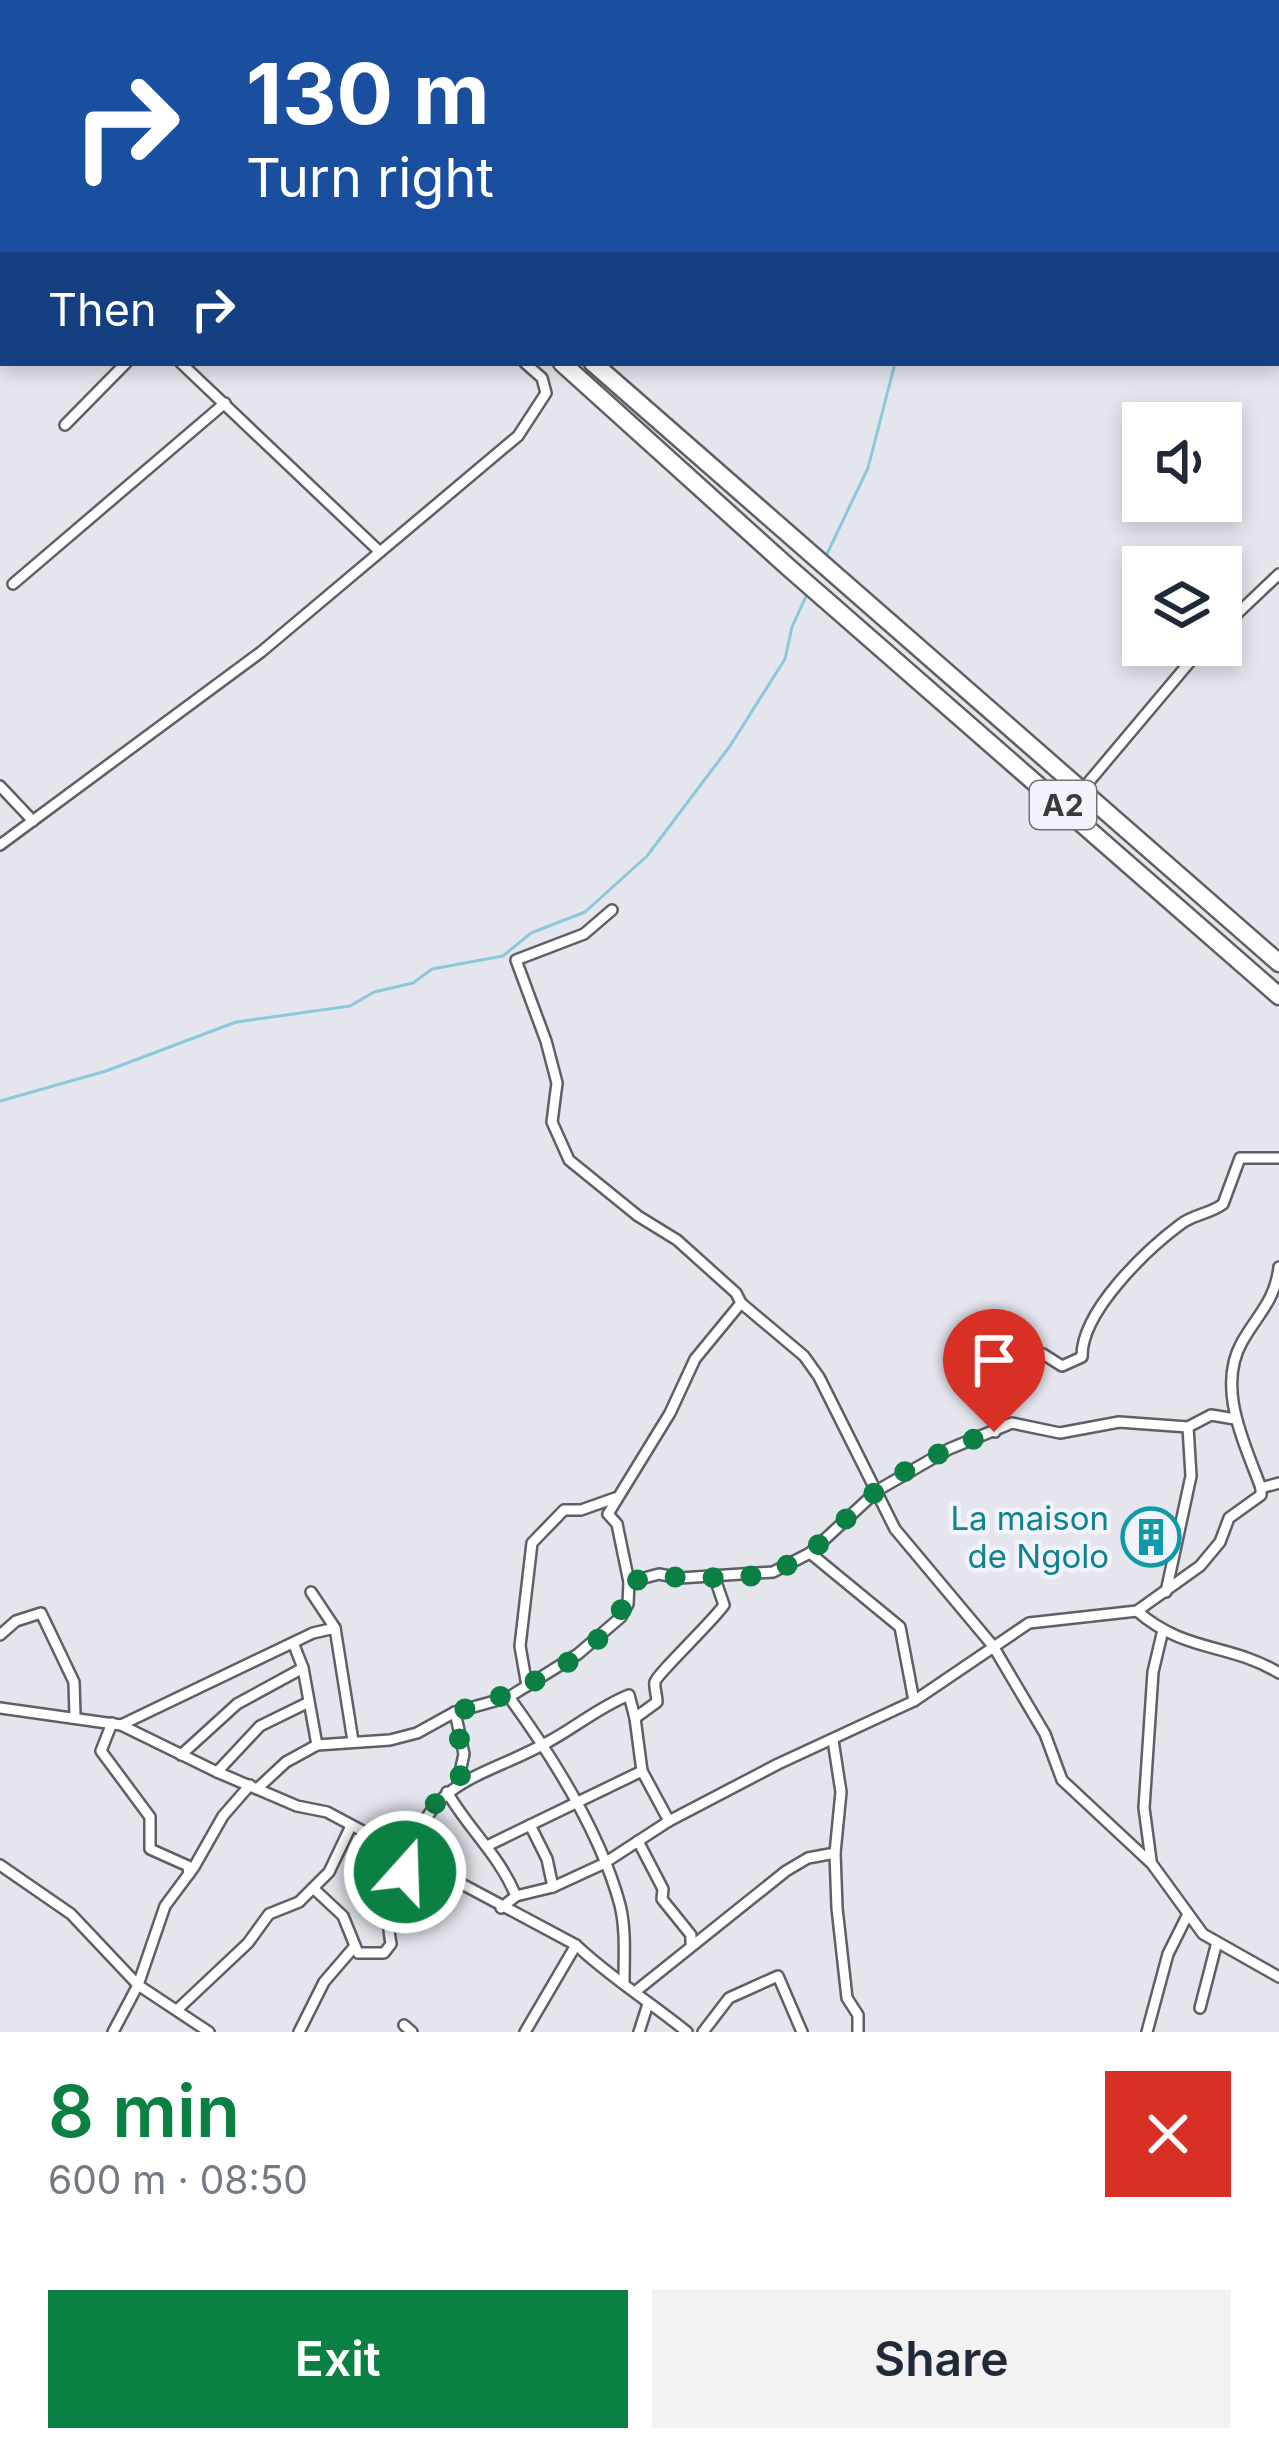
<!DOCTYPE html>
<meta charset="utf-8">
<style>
body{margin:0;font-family:Inter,sans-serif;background:#f2f2f3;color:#1f2937;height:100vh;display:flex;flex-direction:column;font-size:45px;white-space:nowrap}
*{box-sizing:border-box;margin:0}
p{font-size:39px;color:#747a83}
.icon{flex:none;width:66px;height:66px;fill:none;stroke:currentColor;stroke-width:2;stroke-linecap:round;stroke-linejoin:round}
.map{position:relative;height:2032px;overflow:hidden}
.panel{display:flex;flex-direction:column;background:#fff;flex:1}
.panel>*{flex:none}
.guide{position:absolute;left:0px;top:0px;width:1281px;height:366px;box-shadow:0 6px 18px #0003;background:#1a4fa0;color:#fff;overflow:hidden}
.fabs{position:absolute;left:1122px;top:402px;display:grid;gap:24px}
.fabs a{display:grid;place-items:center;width:120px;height:120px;border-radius:0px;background:#fff;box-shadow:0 6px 18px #0003;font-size:60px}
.pin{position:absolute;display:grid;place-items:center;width:102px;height:102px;color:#fff;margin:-123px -51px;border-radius:50% 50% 50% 0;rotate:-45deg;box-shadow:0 0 12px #0007}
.pin .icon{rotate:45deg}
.me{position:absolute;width:132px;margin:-66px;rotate:20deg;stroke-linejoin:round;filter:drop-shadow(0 0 9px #0008)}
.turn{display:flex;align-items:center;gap:42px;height:252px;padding:0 48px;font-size:54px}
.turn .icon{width:156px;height:156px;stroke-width:2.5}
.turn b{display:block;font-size:84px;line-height:102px}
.then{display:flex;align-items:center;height:114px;padding:0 48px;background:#0003;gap:24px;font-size:45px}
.round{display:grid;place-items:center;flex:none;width:126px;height:126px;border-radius:0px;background:#f2f2f3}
.overview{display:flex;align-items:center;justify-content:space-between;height:204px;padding:0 48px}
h1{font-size:72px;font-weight:600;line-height:90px;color:#0b8043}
.cta{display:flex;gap:24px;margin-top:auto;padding:24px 48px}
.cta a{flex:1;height:138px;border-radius:0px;background:#0b8043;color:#fff;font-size:48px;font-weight:600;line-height:138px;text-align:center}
.cta a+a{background:#f2f2f3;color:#1f2937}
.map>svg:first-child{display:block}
</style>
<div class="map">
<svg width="1279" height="2032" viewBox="0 0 1279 2032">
<rect width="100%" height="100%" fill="#e5e5ee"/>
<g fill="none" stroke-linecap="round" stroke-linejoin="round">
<g stroke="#8bc9da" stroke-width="3">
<polyline points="1009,3 1010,0"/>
<polyline points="825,558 868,468 895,363"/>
<polyline points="0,1101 106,1071 236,1022 350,1006 374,992 413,983 432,969 503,956 531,933 585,912 647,856 730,746 785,659 792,627 807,594"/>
</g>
<g stroke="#5f5f66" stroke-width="14">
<g id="minor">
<polyline points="0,135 3,132"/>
<polyline points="0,344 3,341"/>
<polyline points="181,363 380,552"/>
<polyline points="65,425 126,363"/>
<polyline points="13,584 225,403"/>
<polyline points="1221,629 1279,574"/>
<polyline points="0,786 33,821"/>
<polyline points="1082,790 1204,645"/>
<polyline points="0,845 261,652 518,436 546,393 542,378 525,363"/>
<polyline points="612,910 584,934 516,960 546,1041 557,1083 552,1122 569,1160 638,1216 677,1240 736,1293 741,1303"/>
<path d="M 995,1432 L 998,1400 L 1010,1401 L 1043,1354 L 1062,1366 L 1082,1357 C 1081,1312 1146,1250 1181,1224 C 1194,1214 1210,1214 1223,1204 L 1240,1158 L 1279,1158"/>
<path d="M 1261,1488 C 1245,1444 1216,1388 1242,1342 C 1258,1314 1275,1301 1279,1267"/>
<polyline points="810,1553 900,1627 914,1701"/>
<polyline points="629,1582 659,1574 680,1578 773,1572 810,1553 878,1490 949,1449 1012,1423 1060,1433 1119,1422 1188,1427 1211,1415 1235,1419"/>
<polyline points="311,1592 335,1628 353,1741"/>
<polyline points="1166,1592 1191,1476 1188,1427"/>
<path d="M 1137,1611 C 1185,1653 1230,1643 1279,1673"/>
<polyline points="0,1635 16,1621 41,1613 74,1682 75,1716"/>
<polyline points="294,1645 303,1668 317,1745"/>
<polyline points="527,1686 520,1646 532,1543 564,1510 581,1510 615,1498"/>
<path d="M 509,1697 C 552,1756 601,1834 620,1905 C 626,1929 624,1956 624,1981"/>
<path d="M 0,1708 L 121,1725 L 217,1772 L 297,1806 L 327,1812 L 576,1945 C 611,1978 650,2002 687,2032"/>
<polyline points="455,1712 464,1754 458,1781"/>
<polyline points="112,1723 101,1751 150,1817 150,1849 188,1866 189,1874"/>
<polyline points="121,1725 313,1633 335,1628"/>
<polyline points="833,1740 841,1792 835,1853 837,1908 847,1998 858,2015 858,2032"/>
<polyline points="181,1755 237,1704 303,1668"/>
<polyline points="217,1772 260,1726 307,1703"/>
<polyline points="258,1788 286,1762 317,1745 390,1740 417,1733 455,1712 509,1697 578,1654 621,1617 628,1604 629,1582 617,1524 608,1514 670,1413 695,1359 741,1303 804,1356 819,1377 895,1529 993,1646 1045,1734 1062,1780 1152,1864 1203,1934 1279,1977"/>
<path d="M 447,1792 C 470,1831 499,1855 516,1896"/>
<path d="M 669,1821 L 642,1771 L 635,1718 L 657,1702 C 657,1695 654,1688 655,1682 C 657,1674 713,1621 724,1605 L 714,1576"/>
<polyline points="530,1825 547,1859 553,1887"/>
<polyline points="638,1841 663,1889 662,1899 691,1935 691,1943"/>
<polyline points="487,1846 642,1771"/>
<polyline points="1151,1860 1144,1808 1153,1672 1162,1634"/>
<polyline points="0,1865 71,1914 138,1985 209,2032"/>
<path d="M 313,1888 L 343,1916 L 358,1953 L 384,1953 L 391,1944 C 389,1932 386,1908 391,1898 C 396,1886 405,1877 408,1864 C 428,1778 481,1779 548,1742 C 576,1727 599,1707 629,1695 L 635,1718"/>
<polyline points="501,1908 516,1896 553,1887 603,1864 669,1821 778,1764 914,1701 1029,1623 1137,1611 1200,1566 1220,1542 1229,1518 1261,1495 1261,1488 1279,1483"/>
<polyline points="636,1991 786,1871 808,1858 835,1853"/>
<polyline points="179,2008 248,1943 269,1914 299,1902 329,1872 350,1828"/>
<polyline points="1200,2008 1217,1942"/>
<polyline points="404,2025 412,2032"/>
<polyline points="113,2032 138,1985 165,1906 194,1867 223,1816 250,1785"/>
<polyline points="299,2032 324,1982 355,1946"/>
<polyline points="525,2032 576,1945"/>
<polyline points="639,2032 647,2007"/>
<polyline points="703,2032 729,1998 778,1976 802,2032"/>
<polyline points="1147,2032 1168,1954 1188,1914"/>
</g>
</g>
<g stroke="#5f5f66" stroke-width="21">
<g id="trunk">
<polyline points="147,0 151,3"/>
<polyline points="177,0 181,3"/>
<polyline points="562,363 788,567 1279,996"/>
<polyline points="593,363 1279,963"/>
</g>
</g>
<use href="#minor" stroke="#fff" stroke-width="9"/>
<use href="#trunk" stroke="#fff" stroke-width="16"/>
</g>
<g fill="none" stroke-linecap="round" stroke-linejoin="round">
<path stroke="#0b8043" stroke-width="21" stroke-dasharray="0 37.8" d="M 405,1872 L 418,1830 L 433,1806 L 458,1781 L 464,1767 L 455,1712 C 511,1696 626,1649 629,1582 C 674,1570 734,1586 776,1570 C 820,1554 843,1517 878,1490 C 911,1464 955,1445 994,1432"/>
</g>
<defs>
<g id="building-ring" transform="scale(3)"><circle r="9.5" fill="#f2f2fb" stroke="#0f9aa8" stroke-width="1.5"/><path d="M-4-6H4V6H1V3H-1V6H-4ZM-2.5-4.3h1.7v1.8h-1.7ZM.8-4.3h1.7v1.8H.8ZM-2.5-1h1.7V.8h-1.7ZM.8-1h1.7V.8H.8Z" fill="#0f9aa8"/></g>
</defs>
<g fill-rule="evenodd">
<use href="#building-ring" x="1151" y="1537"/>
</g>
<g text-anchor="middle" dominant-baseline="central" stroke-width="9" stroke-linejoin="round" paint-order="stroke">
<rect fill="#f2f2fb" stroke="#717177" stroke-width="3" x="1030" y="781" width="66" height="48" rx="9"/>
<g font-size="30" font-weight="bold" fill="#3a3a3e">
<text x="1063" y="805">A2</text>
</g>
<g font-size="33" fill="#0d838f" stroke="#f2f2fb" text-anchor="end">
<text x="1109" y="1518">La maison<tspan x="1109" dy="38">de Ngolo</tspan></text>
</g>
</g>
</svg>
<div class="fabs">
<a><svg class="icon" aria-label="sound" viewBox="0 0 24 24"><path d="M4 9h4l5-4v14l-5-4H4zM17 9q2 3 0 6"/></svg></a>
<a><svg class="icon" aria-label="layers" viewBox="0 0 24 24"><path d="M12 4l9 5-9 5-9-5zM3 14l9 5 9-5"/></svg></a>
</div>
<div class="pin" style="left:994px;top:1432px;background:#d93025"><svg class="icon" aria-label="arrive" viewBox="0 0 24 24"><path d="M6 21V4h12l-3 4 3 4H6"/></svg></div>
<svg class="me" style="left:405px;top:1872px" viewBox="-20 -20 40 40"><circle r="17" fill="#0b8043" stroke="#fff" stroke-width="3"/><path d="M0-11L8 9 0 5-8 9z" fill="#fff"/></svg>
<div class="guide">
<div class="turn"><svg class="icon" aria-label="right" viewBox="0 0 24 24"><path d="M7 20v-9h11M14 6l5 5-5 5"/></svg><div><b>130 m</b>Turn right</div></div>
<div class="then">Then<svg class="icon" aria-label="right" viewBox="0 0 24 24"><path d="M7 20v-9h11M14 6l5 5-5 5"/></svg></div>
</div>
</div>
<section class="panel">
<div class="overview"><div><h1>8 min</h1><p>600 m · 08:50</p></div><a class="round" style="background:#d93025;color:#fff"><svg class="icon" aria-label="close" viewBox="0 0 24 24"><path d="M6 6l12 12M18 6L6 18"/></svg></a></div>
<div class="cta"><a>Exit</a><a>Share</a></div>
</section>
